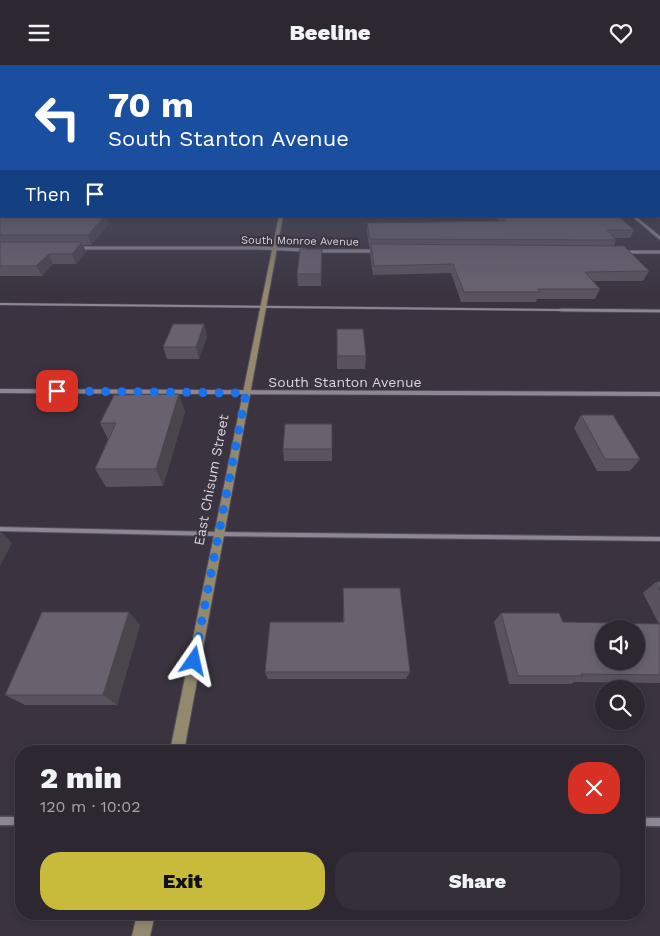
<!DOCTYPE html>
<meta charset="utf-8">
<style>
body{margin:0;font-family:"Work Sans",sans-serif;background:#342f38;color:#f1f3f6;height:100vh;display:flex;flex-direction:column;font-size:19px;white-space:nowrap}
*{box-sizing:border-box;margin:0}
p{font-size:16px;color:#a6a5ab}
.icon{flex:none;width:28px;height:28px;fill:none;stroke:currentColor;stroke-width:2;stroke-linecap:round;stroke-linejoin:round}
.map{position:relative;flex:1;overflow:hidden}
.details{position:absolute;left:15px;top:680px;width:630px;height:175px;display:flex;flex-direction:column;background:#2c2730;border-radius:20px;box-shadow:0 2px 8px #0003,0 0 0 1px #48444c}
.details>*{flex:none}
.banner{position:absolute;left:0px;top:0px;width:660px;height:152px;box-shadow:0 2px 8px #0003,0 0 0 1px #48444c;background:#1a4fa0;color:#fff;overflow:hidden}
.fabs{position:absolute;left:595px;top:555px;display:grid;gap:10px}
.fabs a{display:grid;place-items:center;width:50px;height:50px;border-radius:50%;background:#2c2730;box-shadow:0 2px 8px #0003,0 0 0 1px #48444c;font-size:25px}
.pin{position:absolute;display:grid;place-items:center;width:42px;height:42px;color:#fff;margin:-21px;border-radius:10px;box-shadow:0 2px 8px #0006}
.me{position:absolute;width:55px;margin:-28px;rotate:11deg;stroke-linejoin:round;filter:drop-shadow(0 0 4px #0008)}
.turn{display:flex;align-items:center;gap:18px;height:105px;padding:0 25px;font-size:22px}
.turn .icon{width:65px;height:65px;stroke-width:2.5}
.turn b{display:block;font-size:35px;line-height:42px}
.then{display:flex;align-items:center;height:48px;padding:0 25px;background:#0003;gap:10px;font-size:19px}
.round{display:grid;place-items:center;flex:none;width:52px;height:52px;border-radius:20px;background:#342f38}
.overview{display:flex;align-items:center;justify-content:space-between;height:85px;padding:0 25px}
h1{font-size:30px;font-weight:800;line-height:38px}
.button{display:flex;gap:10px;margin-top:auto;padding:10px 25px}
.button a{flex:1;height:58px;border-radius:20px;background:#c8bb3b;color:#111;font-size:20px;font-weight:800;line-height:58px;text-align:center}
.button a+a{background:#342f38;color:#f1f3f6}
header{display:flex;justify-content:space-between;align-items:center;height:65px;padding:0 25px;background:#2c2730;font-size:22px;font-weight:800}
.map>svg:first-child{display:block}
</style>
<header><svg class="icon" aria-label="menu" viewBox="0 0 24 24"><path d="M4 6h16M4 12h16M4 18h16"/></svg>Beeline<svg class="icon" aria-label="heart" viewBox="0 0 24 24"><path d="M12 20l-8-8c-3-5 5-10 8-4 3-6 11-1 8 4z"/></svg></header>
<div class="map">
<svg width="660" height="871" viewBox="0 0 660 871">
<rect width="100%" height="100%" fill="#3b3440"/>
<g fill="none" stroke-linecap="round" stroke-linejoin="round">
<g stroke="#555059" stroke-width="3">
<polyline id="lane-far2" points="0,239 660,246"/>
</g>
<g stroke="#555059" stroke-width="4.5">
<polyline id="lane-far1" points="561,245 660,246"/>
</g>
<g stroke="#555059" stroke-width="6">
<polyline id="lane" points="0,464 218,469 660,474"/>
</g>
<g stroke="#555059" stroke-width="4">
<polyline id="street-far3" points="633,151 653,167"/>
</g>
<g stroke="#555059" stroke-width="4.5">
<g id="street-far2">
<polyline points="651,166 660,173"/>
<polyline points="78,183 259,183 304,185"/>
<polyline points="315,186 377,186"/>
<polyline points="623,187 660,187"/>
</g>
</g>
<g stroke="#555059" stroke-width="5.5">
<polyline id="street-far1" points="0,326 660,329"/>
</g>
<g stroke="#555059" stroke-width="11">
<g id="street">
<polyline points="0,756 21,756"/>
<polyline points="639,757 660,757"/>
</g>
</g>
<g stroke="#555059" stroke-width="2">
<g id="secondary">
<polygon points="279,151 283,151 184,686 170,686"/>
<polygon points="137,849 155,849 150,871 132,871"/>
</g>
</g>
<use href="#lane-far2" stroke="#8e8694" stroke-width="2"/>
<use href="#lane-far1" stroke="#8e8694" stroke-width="2.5"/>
<use href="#lane" stroke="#8e8694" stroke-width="4"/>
<use href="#street-far3" stroke="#8e8694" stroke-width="2.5"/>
<use href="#street-far2" stroke="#8e8694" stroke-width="3"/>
<use href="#street-far1" stroke="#8e8694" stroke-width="4"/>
<use href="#street" stroke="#8e8694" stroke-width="8"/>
<use href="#secondary" fill="#92896f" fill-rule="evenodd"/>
</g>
<g fill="#5a535f">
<polygon points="659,105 660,106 660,153 640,153 638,151 659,151"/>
<polygon points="0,145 1,151 106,151 109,159 91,180 83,180 86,187 76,199 53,199 42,211 0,211"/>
<polygon points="496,151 631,151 630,153 620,153 634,165 630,173 614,173 616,175 614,181 649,206 643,216 593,216 600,224 595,234 537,234 536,237 461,237 451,208 373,210 370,189 370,182 369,182 367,166 367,158 499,156"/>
<polygon points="322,184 321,221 298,221 297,209"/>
<polygon points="204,259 207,271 199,294 167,294 163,282"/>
<polygon points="337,264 366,291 365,304 337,304"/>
<polygon points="179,329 185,347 163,421 106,422 95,404 108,374 100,358"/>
<polygon points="581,350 640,394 630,406 597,406 574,363"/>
<polygon points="332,359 332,396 284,396 283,384"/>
<polygon points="656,517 660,517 660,618 574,617 571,619 509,619 494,557 501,548 563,557 659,559 643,528"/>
<polygon points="343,523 410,607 406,614 268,614 265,607 343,557"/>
<polygon points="140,560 117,640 25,640 5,630"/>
</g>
<g fill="#4a444d">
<polygon points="105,151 106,151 109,159 91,180 88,170"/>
<polygon points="82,177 86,187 76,199 72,189"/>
<polygon points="49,189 53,199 42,211 36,201"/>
<polygon points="204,259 207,271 199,294 196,282"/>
<polygon points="179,329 185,347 163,421 156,404"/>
<polygon points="1,467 12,478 0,501 0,468"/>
<polygon points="129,547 140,560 117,640 103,630"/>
</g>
<g fill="#69616e" stroke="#4a444d" fill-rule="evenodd">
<polygon points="659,105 660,106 660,145 659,145"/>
<polygon points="0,145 1,145 1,151 105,151 88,170 0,170"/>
<polygon points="503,151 618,151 634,165 607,165 616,175 370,174 367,158 506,156"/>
<polygon points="0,177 82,177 72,189 49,189 36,201 0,201"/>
<polygon points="371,179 624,181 649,206 585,207 600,224 538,224 540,227 464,227 453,199 374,201"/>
<polygon points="300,184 322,184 321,209 297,209"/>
<polygon points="173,259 204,259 196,282 163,282"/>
<polygon points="337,264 363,264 366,291 337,291"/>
<polygon points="179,329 156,404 95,404 116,358 100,358 114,330"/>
<polygon points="581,350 613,350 640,394 605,394"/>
<polygon points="285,359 332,359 332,384 283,384"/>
<polygon points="656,517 660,517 660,526"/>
<polygon points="343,523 400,523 410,607 265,607 270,557 344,557"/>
<polygon points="42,547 129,547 103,630 5,630"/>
<path d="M 501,548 L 559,548 L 563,557 L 660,559 L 660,610 L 581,609 L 582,611 L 518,611 ZM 604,564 L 636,564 L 636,596 L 604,596 Z"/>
</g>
<linearGradient id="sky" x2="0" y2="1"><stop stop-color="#201d23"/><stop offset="0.46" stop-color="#4f5064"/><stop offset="1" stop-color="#4f5064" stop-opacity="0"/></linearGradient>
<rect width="660" height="227" fill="url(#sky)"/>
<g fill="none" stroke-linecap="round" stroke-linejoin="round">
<polyline stroke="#1a73e8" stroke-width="9" stroke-dasharray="0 16.2" points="57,326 246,328 194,596"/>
</g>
<g text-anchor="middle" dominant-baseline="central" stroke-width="4" stroke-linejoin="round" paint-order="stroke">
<g font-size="11" fill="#d8d4db" stroke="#3b3440">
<text transform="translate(300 176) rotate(1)">South Monroe Avenue</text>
</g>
<g font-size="14" fill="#d8d4db" stroke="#3b3440">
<text x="345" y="317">South Stanton Avenue</text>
<text transform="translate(211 415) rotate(-79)">East Chisum Street</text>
</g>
</g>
</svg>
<div class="fabs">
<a><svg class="icon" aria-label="sound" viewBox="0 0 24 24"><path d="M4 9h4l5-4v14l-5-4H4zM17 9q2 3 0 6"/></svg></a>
<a><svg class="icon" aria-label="search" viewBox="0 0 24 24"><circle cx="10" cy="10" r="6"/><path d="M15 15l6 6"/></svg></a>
</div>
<div class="pin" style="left:57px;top:326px;background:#d93025"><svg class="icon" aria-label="arrive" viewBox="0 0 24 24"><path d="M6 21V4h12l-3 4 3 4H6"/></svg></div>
<svg class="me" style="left:194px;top:596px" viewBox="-20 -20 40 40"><path d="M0-17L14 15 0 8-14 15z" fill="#1a73e8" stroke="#fff" stroke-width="4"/></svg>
<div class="banner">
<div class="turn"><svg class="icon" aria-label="left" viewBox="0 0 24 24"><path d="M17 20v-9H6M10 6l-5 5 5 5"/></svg><div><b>70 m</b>South Stanton Avenue</div></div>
<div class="then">Then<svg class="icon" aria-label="arrive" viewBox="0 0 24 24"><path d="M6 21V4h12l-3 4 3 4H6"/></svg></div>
</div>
<section class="details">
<div class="overview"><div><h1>2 min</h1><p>120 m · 10:02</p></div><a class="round" style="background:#d93025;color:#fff"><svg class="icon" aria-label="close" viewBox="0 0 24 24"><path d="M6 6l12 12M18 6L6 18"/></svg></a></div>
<div class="button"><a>Exit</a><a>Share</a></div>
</section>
</div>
